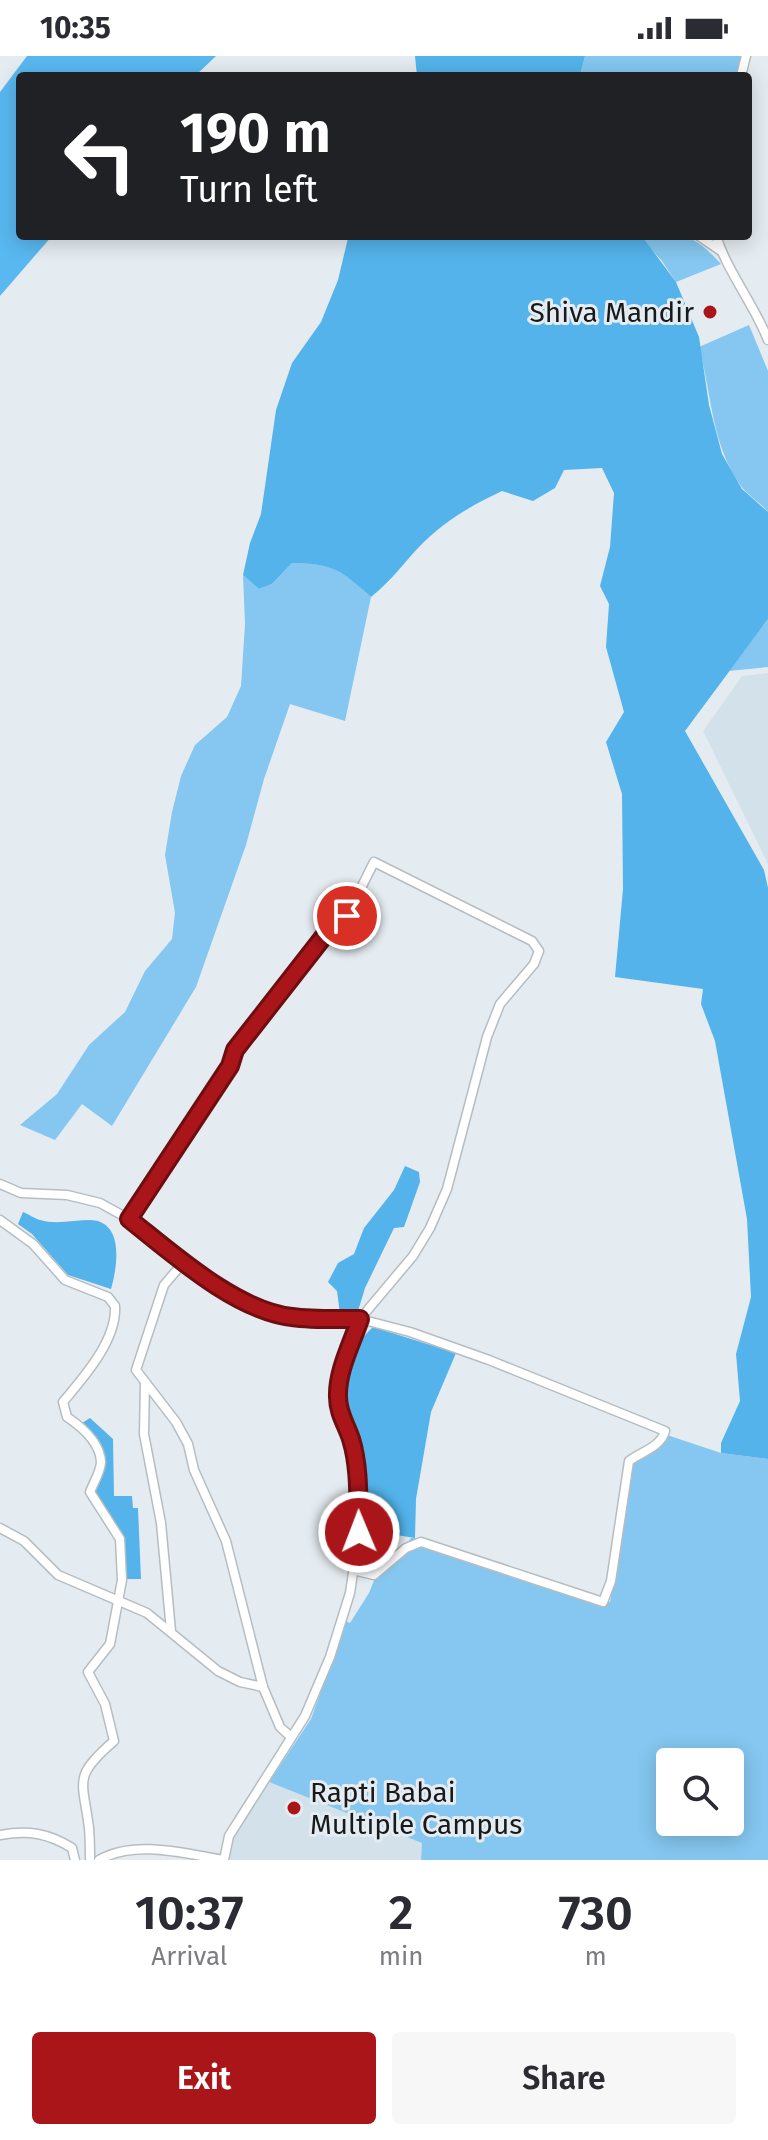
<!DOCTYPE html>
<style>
body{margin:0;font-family:"Fira Sans",sans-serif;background:#f7f7f7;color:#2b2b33;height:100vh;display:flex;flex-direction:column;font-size:30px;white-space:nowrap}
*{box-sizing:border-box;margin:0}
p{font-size:26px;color:#7c7c81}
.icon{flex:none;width:44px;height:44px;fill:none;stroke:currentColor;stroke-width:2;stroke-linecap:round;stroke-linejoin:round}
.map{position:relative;height:1804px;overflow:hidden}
.sheet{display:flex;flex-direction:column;background:#fff;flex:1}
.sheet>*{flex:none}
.hud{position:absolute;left:16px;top:16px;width:736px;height:168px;border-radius:8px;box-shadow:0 4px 20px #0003;background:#202124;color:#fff;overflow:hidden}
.controls{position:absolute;left:656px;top:1692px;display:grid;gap:16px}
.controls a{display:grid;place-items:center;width:88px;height:88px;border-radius:8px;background:#fff;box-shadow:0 4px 20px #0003;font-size:40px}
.pin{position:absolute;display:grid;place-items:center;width:68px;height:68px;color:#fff;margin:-34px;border:4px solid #fff;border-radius:50%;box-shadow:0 2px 8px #0007}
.me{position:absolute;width:88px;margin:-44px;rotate:359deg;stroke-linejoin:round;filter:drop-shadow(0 0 6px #0008)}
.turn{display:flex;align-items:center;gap:28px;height:168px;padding:0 32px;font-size:36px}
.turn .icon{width:104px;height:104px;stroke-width:2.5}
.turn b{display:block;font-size:56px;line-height:68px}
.eta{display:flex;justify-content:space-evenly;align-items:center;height:136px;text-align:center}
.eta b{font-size:48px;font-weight:600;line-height:56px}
.button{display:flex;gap:16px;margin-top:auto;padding:16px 32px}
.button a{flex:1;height:92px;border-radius:8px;background:#a91518;color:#fff;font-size:32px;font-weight:600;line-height:92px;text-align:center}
.button a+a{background:#f7f7f7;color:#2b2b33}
.status{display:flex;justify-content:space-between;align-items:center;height:56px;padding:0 40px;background:#fff;direction:ltr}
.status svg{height:22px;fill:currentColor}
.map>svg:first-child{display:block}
</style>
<div class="status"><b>10:35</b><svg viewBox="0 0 49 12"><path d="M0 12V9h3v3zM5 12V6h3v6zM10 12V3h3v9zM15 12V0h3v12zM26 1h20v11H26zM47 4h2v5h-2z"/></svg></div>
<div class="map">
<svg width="768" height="1804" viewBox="0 0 768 1804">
<rect width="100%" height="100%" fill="#e5ecf1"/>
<g fill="#d3e1eb">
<polygon points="768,617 768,808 703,675 742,620"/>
<polygon points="269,1726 423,1787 421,1804 228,1804 235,1779"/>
</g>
<g fill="#85c7f0" fill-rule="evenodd">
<polygon points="585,0 740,0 741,2 737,20 580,20"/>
<path d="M 639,180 C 684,180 689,173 721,208 L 676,226 L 662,205 Z"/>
<path d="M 749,269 L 768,315 L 768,456 C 760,446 748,440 741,430 C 711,388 712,339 699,291 Z"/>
<path d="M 292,507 C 334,507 340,514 371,541 L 345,665 L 290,648 L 264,723 L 246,789 L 196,931 L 112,1070 L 82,1048 L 55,1084 L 20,1069 L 57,1038 L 89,989 L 125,956 L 145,915 L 172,883 L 175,857 L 165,799 L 172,756 L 181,720 L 195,689 L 227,661 L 241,630 L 245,568 L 243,519 L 259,533 L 272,528 Z"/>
<polygon points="768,563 768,611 729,615"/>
<path d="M 667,1379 L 721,1397 L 768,1403 L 768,1804 L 421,1804 L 422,1787 L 269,1726 L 311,1663 L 346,1565 L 350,1567 L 369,1537 L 381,1507 L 406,1489 L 411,1482 L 415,1482 L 610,1546 L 627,1431 L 634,1406 C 647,1396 660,1395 667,1379 ZM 670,1706 L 730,1706 L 730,1766 L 670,1766 Z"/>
</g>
<g fill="#53b3ea">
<polygon points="415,0 585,0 580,20 417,20"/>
<path d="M 351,180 L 639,180 L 644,183 L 676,226 L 699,281 L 709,349 L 722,398 L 742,433 L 768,456 L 768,563 L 685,675 L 764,814 L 768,832 L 768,1403 L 721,1397 L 721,1387 L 740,1345 L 736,1298 L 751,1241 L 747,1163 L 715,985 L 701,948 L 703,933 L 615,921 L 623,833 L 622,738 L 606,686 L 624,656 L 606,591 L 609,548 L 600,530 L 610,491 L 614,437 L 602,412 L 564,414 L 555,432 L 533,445 L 502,435 C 472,449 443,466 419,491 C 402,509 392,524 371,541 C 341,515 334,507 292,507 L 272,528 L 259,533 L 243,519 L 250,487 L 261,458 L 276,354 L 292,307 L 321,266 L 338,224 L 348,182 Z"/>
<polygon points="405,1110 419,1116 420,1126 404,1171 394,1172 365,1232 358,1255 340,1258 337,1235 328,1226 338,1207 354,1198 364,1172 394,1134"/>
<path d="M 23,1156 C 29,1158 35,1163 40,1164 C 56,1169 74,1164 91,1164 C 125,1166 117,1212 111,1233 L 68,1219 L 32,1178 L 18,1168 Z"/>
<path d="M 373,1271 L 456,1297 L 431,1356 L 416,1443 L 415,1482 L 365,1474 C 363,1450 367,1422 361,1398 C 357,1382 346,1368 343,1351 C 338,1322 352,1290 373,1271 Z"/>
<polygon points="90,1362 113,1383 114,1440 132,1440 133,1452 138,1452 141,1523 123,1523 121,1483 93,1436 104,1412 82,1367"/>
</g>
<polygon fill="#59b8f0" points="27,0 216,0 195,20 20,20 20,180 52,180 0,240 0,36"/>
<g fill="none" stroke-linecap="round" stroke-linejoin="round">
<g stroke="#b6bdc1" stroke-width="11">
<g id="minor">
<polyline points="741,20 746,0"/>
<polyline points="699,180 721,195"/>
<path d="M 716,180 C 728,217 754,248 768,284"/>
<path d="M 0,1128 L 21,1137 L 67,1139 L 100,1147 L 129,1163 L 183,1207 L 252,1250 L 290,1261 L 360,1263 L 410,1276 L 489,1304 L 665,1375 C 661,1391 641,1396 629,1405 L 611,1525 L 603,1546 L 421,1486 L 406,1492 L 374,1519 L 353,1514"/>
<path d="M 0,1164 L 33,1188 L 65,1224 L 108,1241 L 115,1250 C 117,1284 84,1321 63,1346 L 67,1361 C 82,1371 100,1386 101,1406 C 101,1415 93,1428 90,1436 L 120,1483 L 122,1524 L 110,1588 L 88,1616 L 105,1648 L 114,1685 C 72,1721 83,1724 89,1772 C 90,1783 90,1794 90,1804"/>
<polyline points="183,1207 164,1229 136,1314 176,1366 188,1388 194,1414 226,1485 263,1631 280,1671 291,1681"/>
<polyline points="145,1326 144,1378 161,1467 171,1575"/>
<polyline points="0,1472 24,1485 58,1519 147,1557 218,1615 240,1626 263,1631"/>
<path d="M 0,1779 C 28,1774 48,1777 72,1792 L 75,1804"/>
<path d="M 99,1804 C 135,1783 186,1798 224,1804 L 229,1780 L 305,1660 L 330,1601 L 350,1537 L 359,1476 L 356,1412 L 351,1383 L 340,1360 L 338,1339 L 341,1319 L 360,1263 L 413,1200 L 430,1172 L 447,1133 L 487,981 L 500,948 L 534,908 L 539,895 L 532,885 L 374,806 L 347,860 L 328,875 L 235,994 L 230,1010 L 129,1163"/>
</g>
</g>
<use href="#minor" stroke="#fff" stroke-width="8"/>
</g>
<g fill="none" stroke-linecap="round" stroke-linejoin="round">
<g stroke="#6e0e10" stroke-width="20">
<path id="route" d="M 347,860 L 328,875 L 235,994 L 230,1010 L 129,1163 C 172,1197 236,1255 292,1261 C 314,1264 338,1263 360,1263 C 352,1287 337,1315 338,1341 C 338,1357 346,1368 351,1383 C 360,1412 358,1445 359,1476"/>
</g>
<use href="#route" stroke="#a91518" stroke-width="14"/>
</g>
<g fill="#a91518" stroke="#e5ecf1" stroke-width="3">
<circle cx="710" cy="256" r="8"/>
<circle cx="294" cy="1752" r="8"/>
</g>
<g text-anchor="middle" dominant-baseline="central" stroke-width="6" stroke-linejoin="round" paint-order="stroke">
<g font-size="28" fill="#17191b" stroke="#e5ecf1" text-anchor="end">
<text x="694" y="256">Shiva Mandir</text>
<text x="310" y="1736" text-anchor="start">Rapti Babai<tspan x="310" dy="32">Multiple Campus</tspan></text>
</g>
</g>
</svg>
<div class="controls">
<a><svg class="icon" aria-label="search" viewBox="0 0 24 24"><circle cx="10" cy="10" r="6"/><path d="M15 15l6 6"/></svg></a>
</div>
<div class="pin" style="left:347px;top:860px;background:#d93025"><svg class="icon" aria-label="arrive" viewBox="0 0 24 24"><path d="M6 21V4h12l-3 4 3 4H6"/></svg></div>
<svg class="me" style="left:359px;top:1476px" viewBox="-20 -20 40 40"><circle r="17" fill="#a91518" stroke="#fff" stroke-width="3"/><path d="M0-11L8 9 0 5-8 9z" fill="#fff"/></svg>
<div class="hud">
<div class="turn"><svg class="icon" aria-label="left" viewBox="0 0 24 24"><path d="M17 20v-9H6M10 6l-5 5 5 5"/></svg><div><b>190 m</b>Turn left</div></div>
</div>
</div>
<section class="sheet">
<div class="eta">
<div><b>10:37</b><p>Arrival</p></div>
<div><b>2</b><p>min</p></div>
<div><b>730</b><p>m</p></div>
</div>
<div class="button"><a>Exit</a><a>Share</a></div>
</section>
